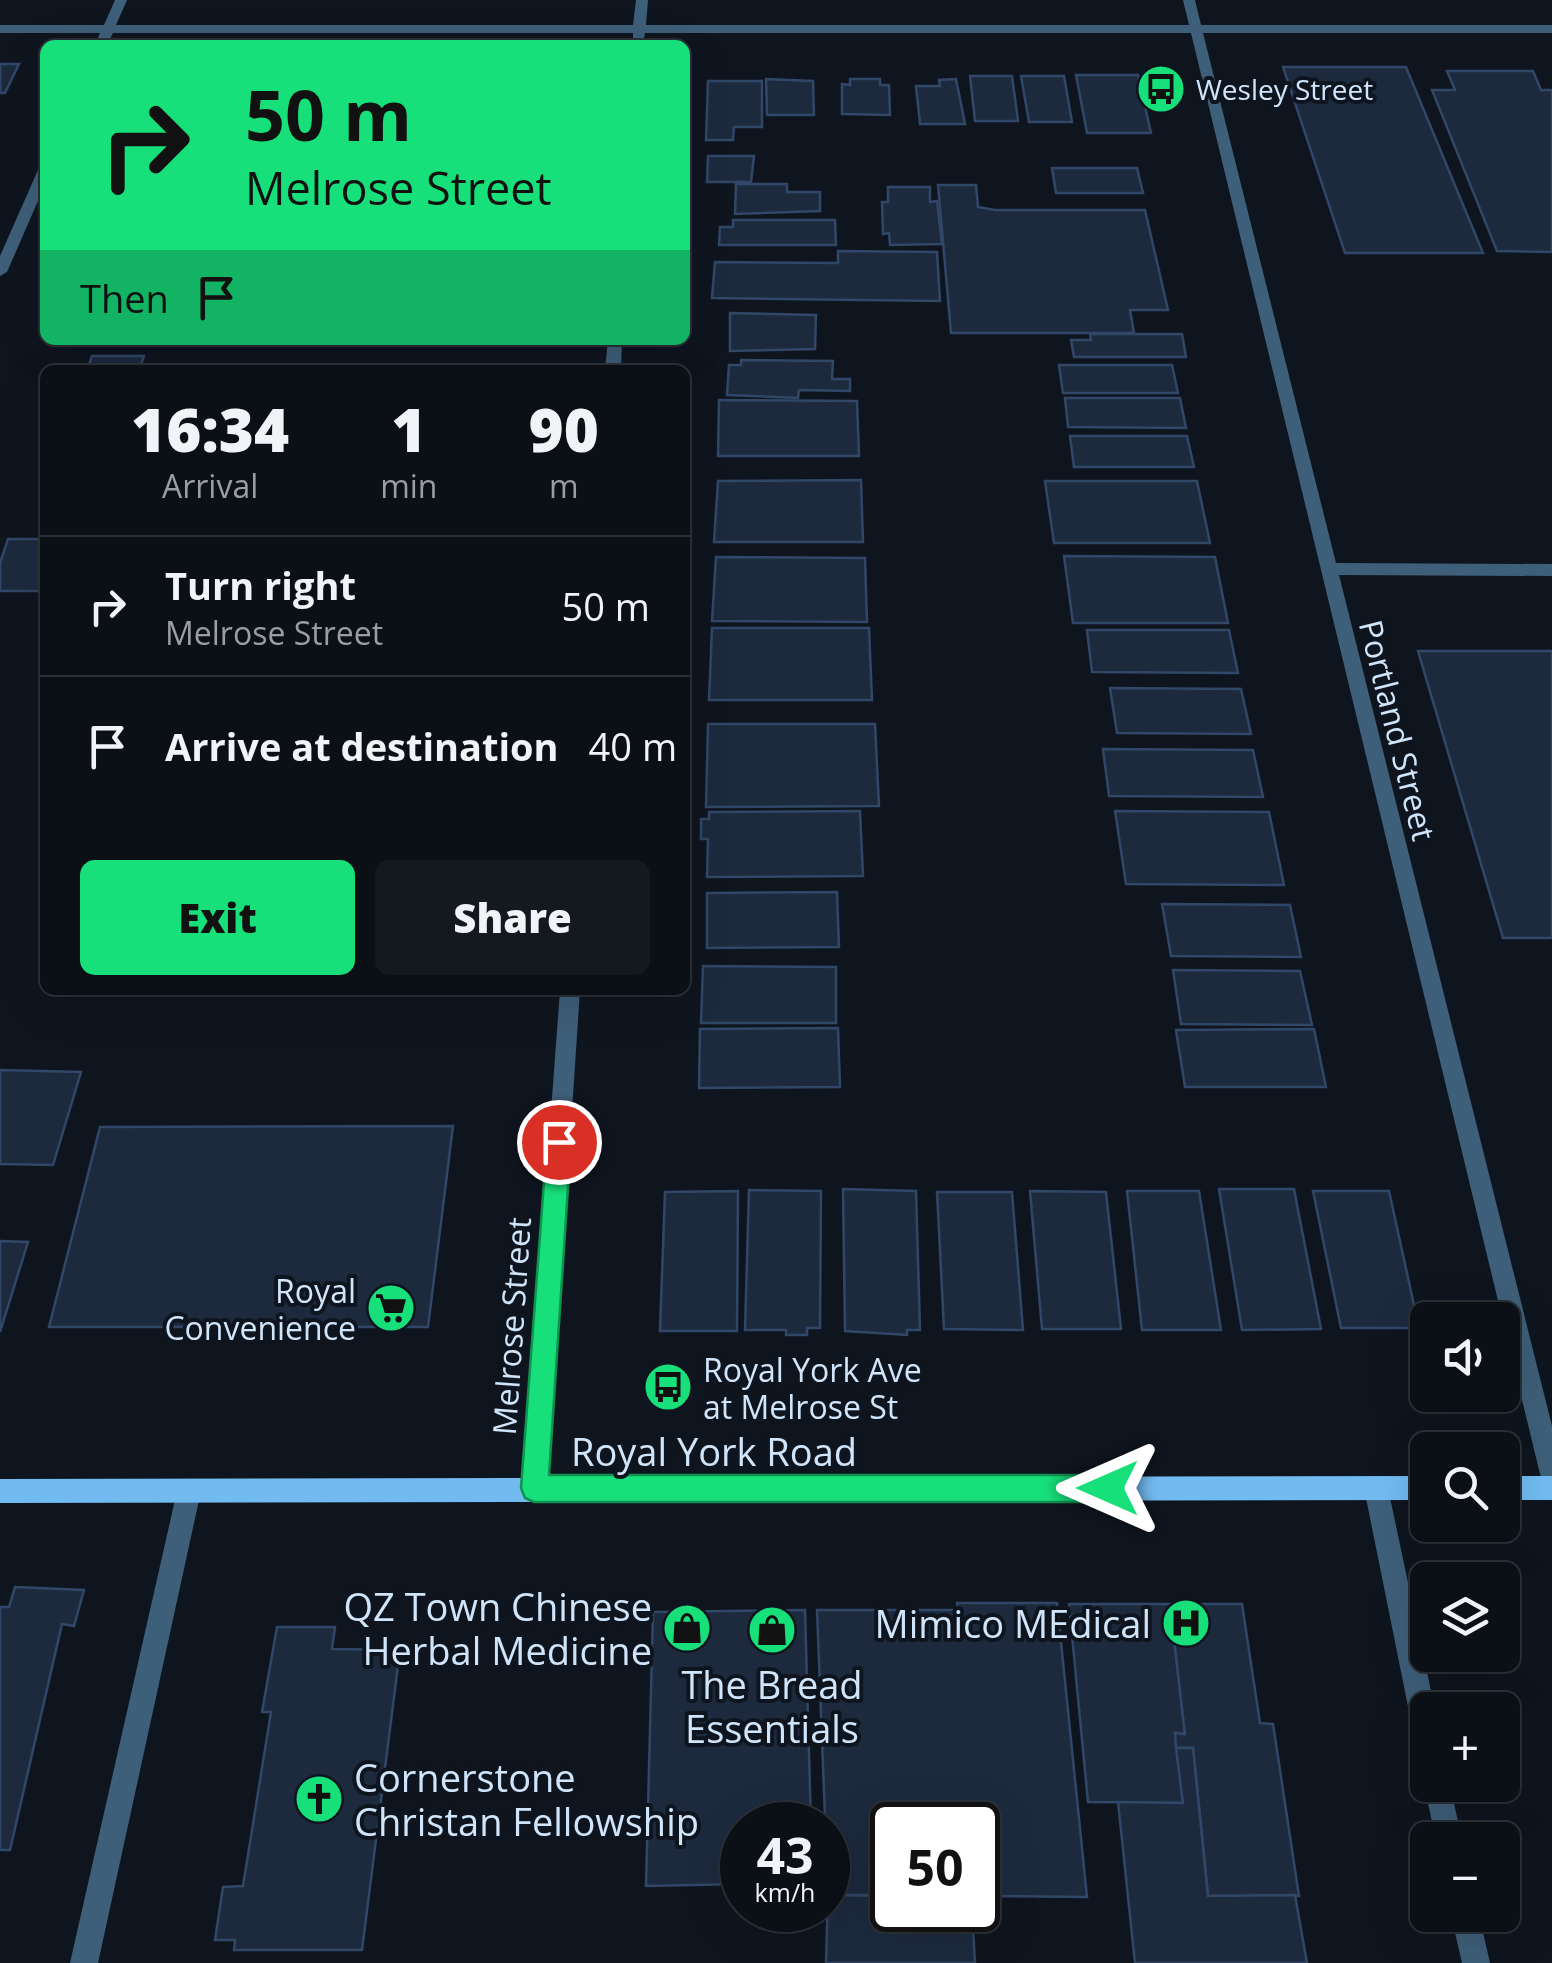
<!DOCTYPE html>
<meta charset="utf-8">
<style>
body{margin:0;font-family:"Open Sans",sans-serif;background:#141920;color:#f1f3f6;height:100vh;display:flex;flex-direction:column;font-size:38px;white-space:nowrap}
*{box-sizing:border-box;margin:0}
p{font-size:32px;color:#9a9da1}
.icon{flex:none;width:55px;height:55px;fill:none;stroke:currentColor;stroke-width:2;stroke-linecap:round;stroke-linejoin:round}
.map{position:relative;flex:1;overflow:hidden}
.details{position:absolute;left:40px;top:365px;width:650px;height:630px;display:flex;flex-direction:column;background:#0b1017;border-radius:15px;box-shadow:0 10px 40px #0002,0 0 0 2px #2b3036}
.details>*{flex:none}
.banner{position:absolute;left:40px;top:40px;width:650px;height:305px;border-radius:15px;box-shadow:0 10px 40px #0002,0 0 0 2px #2b3036;background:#17e07b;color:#111;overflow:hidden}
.tools{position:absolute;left:1410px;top:1302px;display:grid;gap:20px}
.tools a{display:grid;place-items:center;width:110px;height:110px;border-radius:15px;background:#0b1017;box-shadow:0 10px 40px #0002,0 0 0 2px #2b3036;font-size:50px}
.speed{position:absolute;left:720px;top:1802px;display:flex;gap:20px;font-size:50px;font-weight:700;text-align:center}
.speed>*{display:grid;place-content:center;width:130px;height:130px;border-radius:50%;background:#0b1017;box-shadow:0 10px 40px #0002,0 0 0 2px #2b3036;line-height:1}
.speed small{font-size:25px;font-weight:400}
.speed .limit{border:5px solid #111;border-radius:15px;background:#fff;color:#111}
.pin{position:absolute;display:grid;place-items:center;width:85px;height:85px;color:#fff;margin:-42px;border:5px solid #fff;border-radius:50%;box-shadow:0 2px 10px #0007}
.me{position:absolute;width:110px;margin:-55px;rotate:270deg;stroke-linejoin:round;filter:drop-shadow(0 0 8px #0008)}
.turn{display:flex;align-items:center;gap:35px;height:210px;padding:0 40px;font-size:45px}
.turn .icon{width:130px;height:130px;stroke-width:2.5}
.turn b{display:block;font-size:70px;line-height:85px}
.then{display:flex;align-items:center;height:95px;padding:0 40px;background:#0003;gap:20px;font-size:38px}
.eta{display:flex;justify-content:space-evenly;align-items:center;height:170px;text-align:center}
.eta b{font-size:60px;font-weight:800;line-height:70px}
.primary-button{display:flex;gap:20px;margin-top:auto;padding:20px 40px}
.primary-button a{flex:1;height:115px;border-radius:15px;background:#17e07b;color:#111;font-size:40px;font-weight:800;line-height:115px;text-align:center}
.primary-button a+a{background:#141920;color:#f1f3f6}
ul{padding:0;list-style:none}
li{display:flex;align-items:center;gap:30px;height:140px;padding:0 40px;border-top:2px solid #2b3036}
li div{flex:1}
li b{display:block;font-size:38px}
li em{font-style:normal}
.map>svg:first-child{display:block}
</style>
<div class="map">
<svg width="1552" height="1963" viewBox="0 0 1552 1963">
<rect width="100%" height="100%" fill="#0f151f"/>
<g fill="#1d2a3e" stroke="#314767" stroke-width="2.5">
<polygon points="0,64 19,64 5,93 0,93"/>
<polygon points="1283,67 1406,67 1483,253 1345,253"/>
<polygon points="1447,71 1533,71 1541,90 1552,90 1552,252 1497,251 1432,90 1455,90"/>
<polygon points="1076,75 1138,75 1151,133 1087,133"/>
<polygon points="970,76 1012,76 1018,121 975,121"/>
<polygon points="1021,76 1064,76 1072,122 1029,122"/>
<polygon points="766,79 813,81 814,115 767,115"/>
<polygon points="850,79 880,79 880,85 889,85 890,115 842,114 842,84 850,85"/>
<polygon points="956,79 965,124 920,124 916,86 940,86 939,80"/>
<polygon points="708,81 762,81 762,127 734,127 733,140 706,140"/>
<polygon points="708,156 754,156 751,182 707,182"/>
<polygon points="1052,168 1137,168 1143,193 1056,193"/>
<polygon points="736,184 787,184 787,192 820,192 820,211 735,214"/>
<polygon points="938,185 976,185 978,207 995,210 1145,210 1168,310 1130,310 1134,333 951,333"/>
<polygon points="888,187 930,187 930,202 937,201 942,244 890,245 889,233 883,234 882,202 888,202"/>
<polygon points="733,220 835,220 836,245 719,245 720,227 733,227"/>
<polygon points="838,251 937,252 940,301 712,298 715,262 838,263"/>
<polygon points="730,313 816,315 815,349 730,351"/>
<polygon points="1090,334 1182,334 1186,357 1074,357 1071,340 1091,340"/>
<polygon points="92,356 144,356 139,370 87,370"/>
<polygon points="741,360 833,361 832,379 850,379 850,391 799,390 798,398 727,395 729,365 741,365"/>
<polygon points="1059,365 1172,365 1178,393 1063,393"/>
<polygon points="1065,398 1180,398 1186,428 1068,427"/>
<polygon points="719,400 857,401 859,456 718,456"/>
<polygon points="1070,436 1187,436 1194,467 1074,467"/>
<polygon points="861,480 863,542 714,542 718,481"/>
<polygon points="1045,481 1197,481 1210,543 1054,543"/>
<polygon points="8,539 45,539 45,591 0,591 0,563"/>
<polygon points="1064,556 1215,557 1228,623 1073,623"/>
<polygon points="716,557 865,558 867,622 712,621"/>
<polygon points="712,628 869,628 872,700 709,700"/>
<polygon points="1087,630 1229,630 1238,673 1092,672"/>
<polygon points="1418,651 1552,651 1552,938 1503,938"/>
<polygon points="1110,688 1241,689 1251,734 1117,733"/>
<polygon points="708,724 875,724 879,806 706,807"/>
<polygon points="1103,749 1253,750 1263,797 1109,796"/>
<polygon points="860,811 863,876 707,877 708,839 701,839 701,819 709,819 709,812"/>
<polygon points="1115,811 1269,812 1284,885 1126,884"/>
<polygon points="837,892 839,947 707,948 707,893"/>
<polygon points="1162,904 1290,905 1301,957 1171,956"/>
<polygon points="703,966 836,967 836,1023 701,1023"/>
<polygon points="1173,970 1300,971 1312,1025 1181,1024"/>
<polygon points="838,1028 840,1087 699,1088 700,1029"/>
<polygon points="1314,1029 1326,1087 1185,1087 1176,1030"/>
<polygon points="0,1070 81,1072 53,1165 0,1164"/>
<polygon points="453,1126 428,1327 49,1327 100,1127"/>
<polygon points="843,1189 916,1191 920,1330 907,1330 907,1335 845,1331"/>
<polygon points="1219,1189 1294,1189 1321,1329 1242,1330"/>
<polygon points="749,1190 821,1191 820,1328 807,1328 807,1335 786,1335 786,1330 745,1330"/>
<polygon points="738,1191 737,1331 660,1331 665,1192"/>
<polygon points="1030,1191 1106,1192 1121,1329 1042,1329"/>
<polygon points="1127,1191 1199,1191 1221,1330 1142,1330"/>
<polygon points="1313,1191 1389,1191 1419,1328 1341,1328"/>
<polygon points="937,1192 1012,1192 1023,1330 944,1329"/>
<polygon points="0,1241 28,1242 0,1332"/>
<polygon points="15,1587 84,1590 74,1626 62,1624 10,1850 0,1850 0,1607 9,1607"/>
<polygon points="957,1603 1057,1603 1087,1897 978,1896 978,1825 892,1825 892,1895 828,1895 817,1610 958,1610"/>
<polygon points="1069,1604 1170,1604 1185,1734 1175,1733 1183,1803 1088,1802"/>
<polygon points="1170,1604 1242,1604 1260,1723 1273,1724 1299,1896 1208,1896 1193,1748 1176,1748 1175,1733 1185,1734"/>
<polygon points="805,1610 811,1825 742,1825 742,1884 646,1886 653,1612"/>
<polygon points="277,1627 335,1627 332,1649 400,1650 362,1950 234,1950 235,1940 215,1940 223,1887 243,1886 271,1712 262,1712"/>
<polygon points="1176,1748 1193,1748 1208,1896 1295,1895 1307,1963 1135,1963 1118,1802 1183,1803"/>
<polygon points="828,1895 892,1896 892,1910 972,1910 975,1963 826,1963"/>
</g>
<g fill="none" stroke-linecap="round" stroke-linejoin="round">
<g fill="#3e5f79" fill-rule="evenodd">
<polygon points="115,0 127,0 116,25 633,25 636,0 648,0 646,25 1189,25 1183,0 1195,0 1201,25 1552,25 1552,33 1203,33 1336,563 1552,564 1552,576 1339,575 1552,1426 1552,1486 1544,1482 1540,1474 1191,33 645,33 643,45 633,45 633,33 113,33 107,45 95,45 100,33 0,33 0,25 104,25"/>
<polygon points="45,166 45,185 7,272 0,276 0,256 38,170"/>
<polygon points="608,340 622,340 621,370 605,370"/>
<polygon points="560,990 580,990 547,1488 544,1497 535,1500 526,1497 523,1488"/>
<polygon points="1376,1476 1385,1479 1388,1488 1435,1710 1428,1710 1428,1754 1419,1750 1415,1741 1364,1488 1367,1479"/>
<polygon points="189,1479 198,1482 201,1491 98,1963 70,1963 177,1491 180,1482"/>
<polygon points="1428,1776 1428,1785 1450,1785 1462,1840 1436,1840 1424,1785"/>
<polygon points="1451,1915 1479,1915 1490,1963 1462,1963"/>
</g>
<g fill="#72bbf1" fill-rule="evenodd">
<polygon points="1428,1476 1428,1500 0,1503 0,1479"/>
<rect x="1502" y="1476" width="50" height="24"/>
</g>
</g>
<polygon fill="#17e07b" stroke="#0f9250" stroke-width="2.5" points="559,1131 568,1135 571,1142 549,1475 1108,1475 1118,1479 1122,1488 1118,1498 1108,1502 534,1502 525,1498 521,1488 547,1142 550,1135"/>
<defs>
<g id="bus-disc" transform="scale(2.5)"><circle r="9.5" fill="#17e07b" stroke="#0f151f"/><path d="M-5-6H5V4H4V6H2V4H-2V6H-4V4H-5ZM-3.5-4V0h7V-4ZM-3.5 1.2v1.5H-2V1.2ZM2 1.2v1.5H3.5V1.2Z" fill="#111"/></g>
<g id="supermarket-disc" transform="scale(2.5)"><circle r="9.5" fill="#17e07b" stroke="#0f151f"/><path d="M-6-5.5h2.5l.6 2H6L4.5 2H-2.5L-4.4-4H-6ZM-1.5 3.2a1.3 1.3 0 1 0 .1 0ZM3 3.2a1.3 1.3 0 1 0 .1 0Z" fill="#111"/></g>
<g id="hospital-disc" transform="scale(2.5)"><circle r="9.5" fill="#17e07b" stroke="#0f151f"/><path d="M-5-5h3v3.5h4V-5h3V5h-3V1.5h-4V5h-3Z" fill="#111"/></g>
<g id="shop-disc" transform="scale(2.5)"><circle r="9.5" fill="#17e07b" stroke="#0f151f"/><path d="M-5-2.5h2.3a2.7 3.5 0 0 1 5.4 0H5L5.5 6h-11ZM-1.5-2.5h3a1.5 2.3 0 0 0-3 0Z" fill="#111"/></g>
<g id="church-disc" transform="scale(2.5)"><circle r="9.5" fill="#17e07b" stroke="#0f151f"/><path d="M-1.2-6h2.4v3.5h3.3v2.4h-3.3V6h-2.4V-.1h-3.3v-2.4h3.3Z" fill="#111"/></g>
</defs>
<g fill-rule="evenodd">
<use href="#bus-disc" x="1161" y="89"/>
<use href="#supermarket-disc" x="391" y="1308"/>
<use href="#bus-disc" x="668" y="1387"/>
<use href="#hospital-disc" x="1186" y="1623"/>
<use href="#shop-disc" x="687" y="1628"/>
<use href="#shop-disc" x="772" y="1630"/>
<use href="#church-disc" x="319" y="1799"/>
</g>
<g text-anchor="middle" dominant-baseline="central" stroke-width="8" stroke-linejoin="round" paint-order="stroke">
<g font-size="28" fill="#d1e5fa" stroke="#0f151f" text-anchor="start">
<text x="1196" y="89">Wesley Street</text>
</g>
<g font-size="32" fill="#d1e5fa" stroke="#0f151f">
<text transform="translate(1398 730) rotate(76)">Portland Street</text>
<text transform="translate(511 1326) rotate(-86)">Melrose Street</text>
</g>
<g font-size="32" fill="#d1e5fa" stroke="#0f151f" text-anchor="end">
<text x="356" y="1290">Royal<tspan x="356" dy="37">Convenience</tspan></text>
<text x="703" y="1369" text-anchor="start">Royal York Ave<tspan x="703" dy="37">at Melrose St</tspan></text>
</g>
<g font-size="38" fill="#d1e5fa" stroke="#0f151f">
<text x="714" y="1451">Royal York Road</text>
</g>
<g font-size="38" fill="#d1e5fa" stroke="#0f151f" text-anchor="end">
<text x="652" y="1606">QZ Town Chinese<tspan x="652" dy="44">Herbal Medicine</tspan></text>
<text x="1151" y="1623">Mimico MEdical</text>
<text x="772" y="1684" text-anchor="middle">The Bread<tspan x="772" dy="44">Essentials</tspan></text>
<text x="354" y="1777" text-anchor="start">Cornerstone<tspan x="354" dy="44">Christan Fellowship</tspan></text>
</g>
</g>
</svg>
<div class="tools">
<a><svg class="icon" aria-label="sound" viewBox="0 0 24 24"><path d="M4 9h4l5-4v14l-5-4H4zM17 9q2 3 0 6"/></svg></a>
<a><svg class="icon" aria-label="search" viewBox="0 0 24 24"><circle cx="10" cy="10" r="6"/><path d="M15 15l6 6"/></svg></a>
<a><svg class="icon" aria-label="layers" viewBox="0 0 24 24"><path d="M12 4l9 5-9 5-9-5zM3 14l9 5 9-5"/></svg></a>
<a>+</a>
<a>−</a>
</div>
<div class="speed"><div>43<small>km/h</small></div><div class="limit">50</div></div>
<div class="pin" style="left:559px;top:1142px;background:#d93025"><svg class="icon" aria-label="arrive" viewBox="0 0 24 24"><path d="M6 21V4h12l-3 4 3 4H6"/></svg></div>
<svg class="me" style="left:1108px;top:1488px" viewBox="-20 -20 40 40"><path d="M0-17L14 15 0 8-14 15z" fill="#17e07b" stroke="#fff" stroke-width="4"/></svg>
<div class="banner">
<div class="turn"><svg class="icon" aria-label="right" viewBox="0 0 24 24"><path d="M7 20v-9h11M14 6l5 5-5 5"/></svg><div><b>50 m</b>Melrose Street</div></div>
<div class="then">Then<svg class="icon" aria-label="arrive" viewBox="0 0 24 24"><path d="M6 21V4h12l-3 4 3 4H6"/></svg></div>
</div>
<section class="details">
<div class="eta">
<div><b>16:34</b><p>Arrival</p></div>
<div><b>1</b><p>min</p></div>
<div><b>90</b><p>m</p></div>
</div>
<ul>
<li><svg class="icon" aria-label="right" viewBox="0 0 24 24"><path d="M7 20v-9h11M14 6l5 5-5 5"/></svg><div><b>Turn right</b><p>Melrose Street</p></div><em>50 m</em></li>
<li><svg class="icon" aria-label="arrive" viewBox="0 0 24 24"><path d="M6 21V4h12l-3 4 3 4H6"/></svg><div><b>Arrive at destination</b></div><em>40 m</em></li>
</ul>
<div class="primary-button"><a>Exit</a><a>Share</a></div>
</section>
</div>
